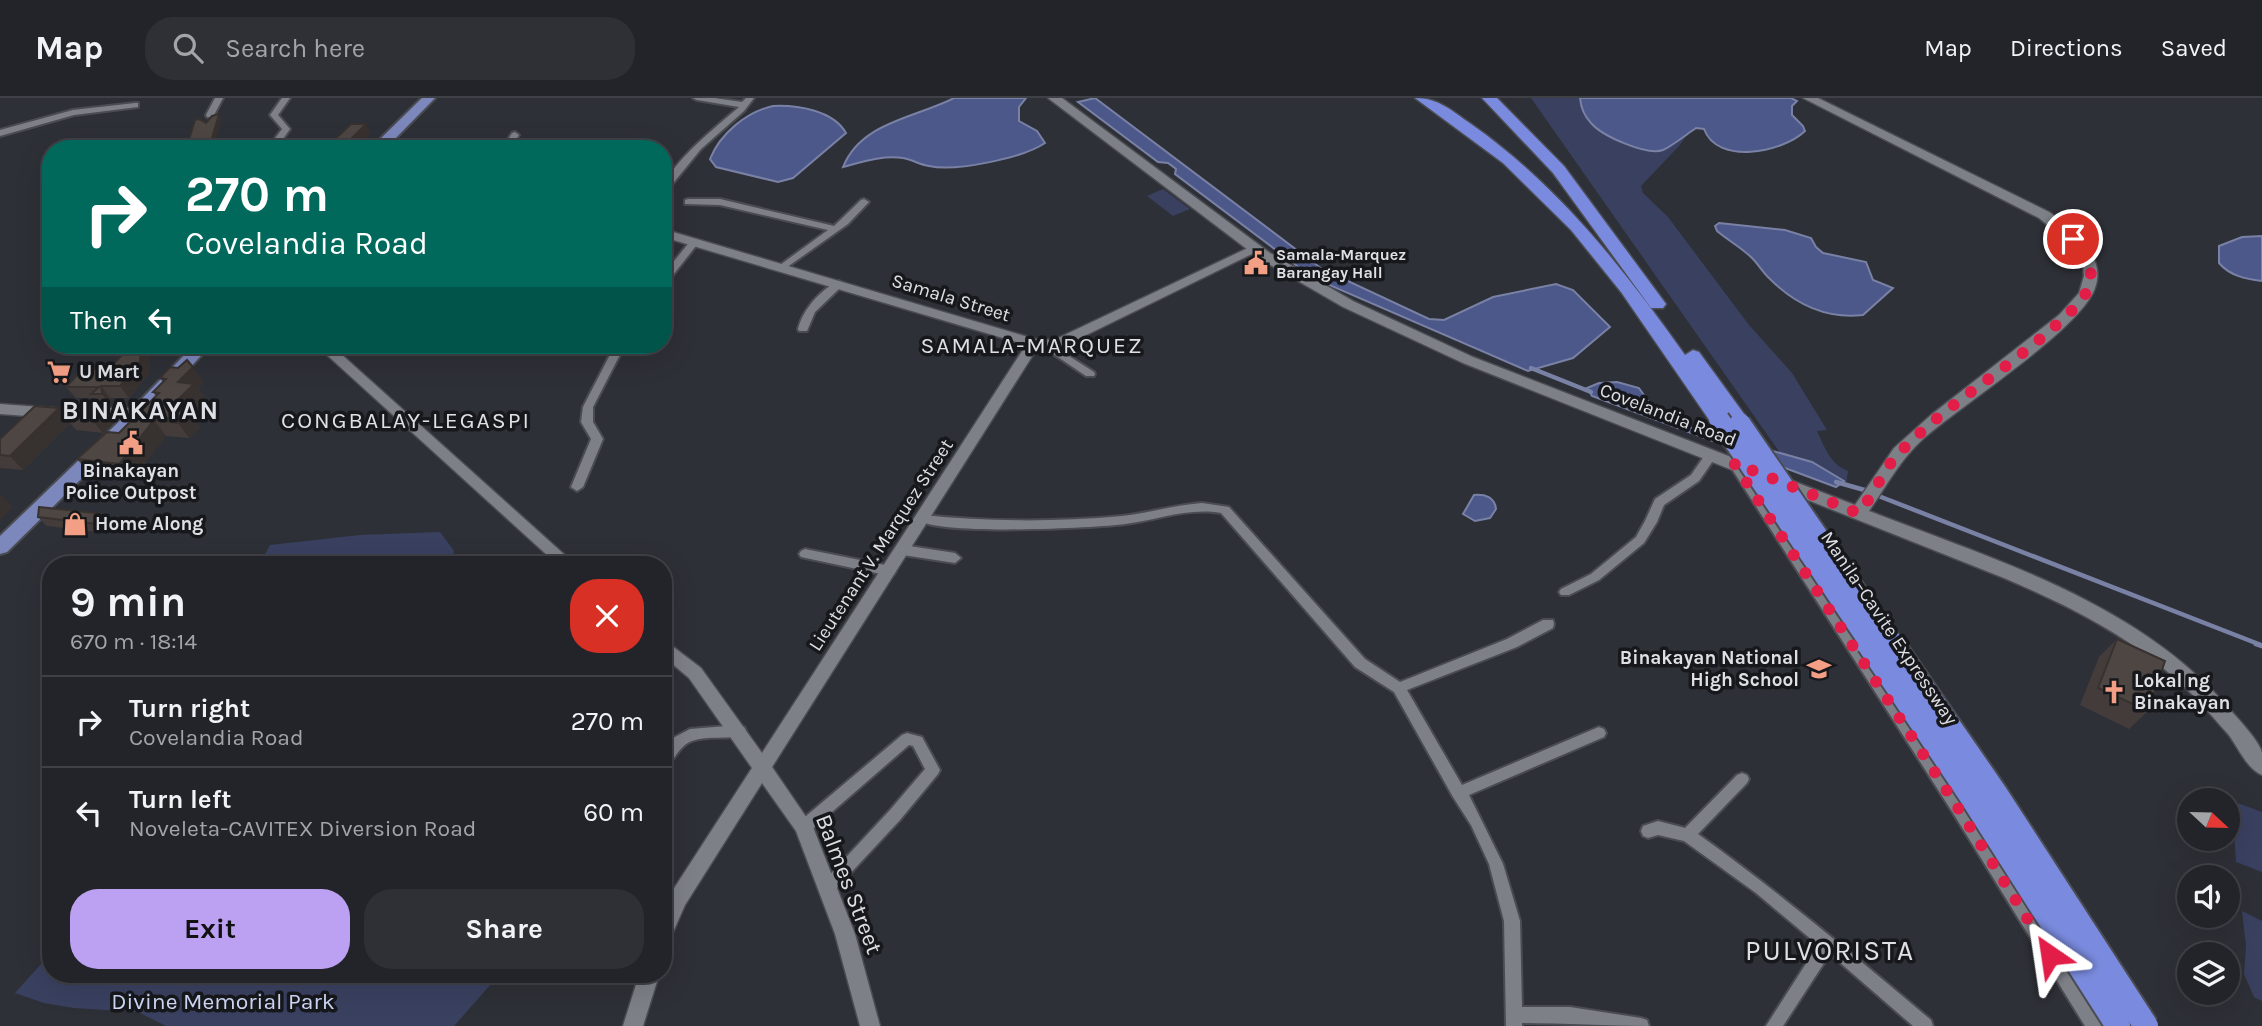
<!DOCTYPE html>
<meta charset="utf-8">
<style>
body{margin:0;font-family:Karla,sans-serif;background:#2e3035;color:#f1f3f6;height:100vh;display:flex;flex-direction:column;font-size:26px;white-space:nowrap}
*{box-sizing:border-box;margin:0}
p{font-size:23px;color:#a2a4a8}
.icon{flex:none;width:38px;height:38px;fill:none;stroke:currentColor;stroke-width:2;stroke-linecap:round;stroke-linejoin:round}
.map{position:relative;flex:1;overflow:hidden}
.sheet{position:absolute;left:42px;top:458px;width:630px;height:427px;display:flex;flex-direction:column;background:#222429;border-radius:28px;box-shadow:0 7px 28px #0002,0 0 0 2px #3f4146}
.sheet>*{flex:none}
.guide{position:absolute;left:42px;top:42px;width:630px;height:214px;border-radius:28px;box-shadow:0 7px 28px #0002,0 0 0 2px #3f4146;background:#00695c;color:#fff;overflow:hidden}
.needle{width:46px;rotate:112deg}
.buttons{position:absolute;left:2177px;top:690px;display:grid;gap:14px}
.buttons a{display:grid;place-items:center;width:63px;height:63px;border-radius:50%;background:#222429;box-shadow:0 7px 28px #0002,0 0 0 2px #3f4146;font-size:35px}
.pin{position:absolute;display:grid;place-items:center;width:60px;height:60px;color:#fff;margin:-30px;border:4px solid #fff;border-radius:50%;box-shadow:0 2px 7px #0007}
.me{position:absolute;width:77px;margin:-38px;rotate:328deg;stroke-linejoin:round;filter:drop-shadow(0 0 5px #0008)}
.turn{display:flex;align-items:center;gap:24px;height:147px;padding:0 28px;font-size:32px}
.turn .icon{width:91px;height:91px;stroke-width:2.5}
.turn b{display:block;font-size:49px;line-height:60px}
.then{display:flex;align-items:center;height:66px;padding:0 28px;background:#0003;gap:14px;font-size:26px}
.round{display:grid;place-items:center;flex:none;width:74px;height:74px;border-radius:28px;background:#2e3035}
.overview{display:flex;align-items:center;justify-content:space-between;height:119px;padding:0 28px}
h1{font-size:42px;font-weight:700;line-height:52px}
.primary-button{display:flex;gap:14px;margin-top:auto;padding:14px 28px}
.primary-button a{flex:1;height:80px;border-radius:28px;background:#bca0f2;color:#111;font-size:28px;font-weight:700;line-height:80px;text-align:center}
.primary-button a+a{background:#2e3035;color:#f1f3f6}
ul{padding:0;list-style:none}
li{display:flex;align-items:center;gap:21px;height:91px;padding:0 28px;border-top:2px solid #3f4146}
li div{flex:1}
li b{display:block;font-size:26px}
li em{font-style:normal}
header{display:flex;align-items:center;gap:42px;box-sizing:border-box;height:98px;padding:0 35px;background:#222429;border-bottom:2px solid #3f4146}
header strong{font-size:33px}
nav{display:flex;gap:38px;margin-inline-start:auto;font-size:24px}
.search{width:490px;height:63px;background:#2e3035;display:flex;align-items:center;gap:18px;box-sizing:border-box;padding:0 24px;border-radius:28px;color:#a2a4a8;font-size:26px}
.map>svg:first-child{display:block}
</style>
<header>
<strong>Map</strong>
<div class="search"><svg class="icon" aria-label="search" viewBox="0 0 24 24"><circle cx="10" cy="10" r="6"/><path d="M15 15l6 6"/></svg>Search here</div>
<nav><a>Map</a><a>Directions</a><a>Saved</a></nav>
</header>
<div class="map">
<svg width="2262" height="928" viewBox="0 0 2262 928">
<rect width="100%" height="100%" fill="#2e3037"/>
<g fill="#3a4160">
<path d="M 1531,0 L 1611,0 L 1688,35 L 1680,47 L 1641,88 L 1643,95 L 1668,119 L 1749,227 L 1792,275 L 1827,332 L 1817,333 C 1825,350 1830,366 1848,373 L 1846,386 L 1785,362 Z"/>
<polygon points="1163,91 1190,111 1173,118 1147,98"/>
<polygon points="440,434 454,453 450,467 259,467 270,447 360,437"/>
<polygon points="2232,703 2262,714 2262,774 2236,764"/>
<polygon points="2242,813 2262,823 2262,903 2254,899 2244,876 2246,848"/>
<polygon points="51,855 51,877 499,877 454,928 166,928 138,914 74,910 44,905 15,895"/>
</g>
<g fill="#4d588a" stroke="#7981a5" stroke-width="2">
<path d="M 954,0 L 1026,0 L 1019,9 L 1019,23 L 1037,33 L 1045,45 C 1023,60 955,74 929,68 C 920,67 911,61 903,60 C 883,57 862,64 843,69 C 861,24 915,20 954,0 Z"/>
<polygon points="1095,0 1322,171 1429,221 1444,222 1493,199 1556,186 1573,192 1610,229 1573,260 1528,273 1313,180 1175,76 1176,71 1168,65 1158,64 1078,4"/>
<path d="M 1580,0 L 1791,0 L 1797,3 L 1792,8 L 1792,17 L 1803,28 L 1805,33 C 1782,55 1717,67 1704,31 L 1696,30 C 1687,36 1672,48 1663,52 C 1647,58 1602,38 1591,25 C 1584,18 1581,10 1580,0 Z"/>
<path d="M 773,8 C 797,7 833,12 846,35 L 793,80 L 778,84 L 716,69 L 710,61 C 720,36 746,14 773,8 Z"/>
<path d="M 1719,125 L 1785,132 L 1811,140 L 1816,149 L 1823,155 L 1866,164 L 1873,182 L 1893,190 L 1863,217 C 1827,221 1796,207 1770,181 C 1763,175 1759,167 1752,160 C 1742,150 1729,143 1717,133 L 1715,128 Z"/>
<path d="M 2262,138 L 2262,183 C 2246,181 2230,178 2219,165 L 2219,148 L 2242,139 Z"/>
<polygon points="1617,284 1639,290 1655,313 1681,327 1812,364 1844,383 1836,389 1592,298 1587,290 1599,285"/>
<path d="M 1474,397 C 1485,396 1495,399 1496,411 L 1490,420 L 1475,423 L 1463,416 Z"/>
</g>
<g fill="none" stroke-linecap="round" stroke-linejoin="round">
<g stroke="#7981a5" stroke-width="4.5">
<polyline points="1531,270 1591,294"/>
<polyline points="1836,384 1868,393"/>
<polyline points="1876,397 2261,547"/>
</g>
<polyline stroke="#7981a5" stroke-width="5" points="2256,546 2262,548"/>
<g stroke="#4a4c52" stroke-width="4">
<g id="minor">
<polygon points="215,0 223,0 213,19 207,19 206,17"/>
<polygon points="282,0 290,0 278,17 290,31 276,51 267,51 282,31 270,17"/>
<path d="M 693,0 L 714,0 L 742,4 L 746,0 L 754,0 L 744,13 L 701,51 L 666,94 L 663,95 C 663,70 720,26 739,9 L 697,2 Z"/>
<polygon points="135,5 138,5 138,9 74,17 0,38 0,32 73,12"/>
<polygon points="515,34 519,37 510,51 502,51 512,35"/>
<polygon points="688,101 720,101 834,128 861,102 864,101 869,104 848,126 783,172 780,171 780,167 828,132 720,107 685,106 685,102"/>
<polygon points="694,141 699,144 666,186 663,187 663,177 691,142"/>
<path d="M 839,183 L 844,186 L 842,188 L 815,214 L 807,233 L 799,233 L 798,231 C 803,211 821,191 839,183 Z"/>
<polygon points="1044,242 1094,274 1095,276 1094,278 1086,278 1040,247 1040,243"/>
<polygon points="615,247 625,247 593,309 593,324 603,341 583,389 577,393 571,389 591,341 581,324 583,309"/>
<polygon points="1711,353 1717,357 1699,383 1664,407 1657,424 1644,445 1599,482 1569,497 1561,497 1559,494 1561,491 1591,476 1636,439 1645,423 1655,401 1691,377 1707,354"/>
<polygon points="1734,361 1738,362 1963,705 2102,928 2085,928 1953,715 1730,368 1728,365"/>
<path d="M 1202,405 L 1229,409 L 1365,561 L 1400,584 L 1507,541 L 1543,522 L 1553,522 L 1554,526 L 1553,530 L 1517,549 L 1407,592 L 1462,687 L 1594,631 L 1599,629 L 1604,631 L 1606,635 L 1604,639 L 1469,697 L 1503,766 L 1520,823 L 1522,909 L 1570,909 L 1641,920 L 1647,922 L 1649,928 C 1607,928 1565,925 1522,925 L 1522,928 L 1506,928 L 1504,823 L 1489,766 L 1471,727 L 1453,699 L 1394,594 L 1355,569 L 1221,415 C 1189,409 1157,422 1125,426 C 1095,430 934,438 917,421 L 923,417 C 989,424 1056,424 1122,418 C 1149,415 1175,407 1202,405 Z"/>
<polygon points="903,447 955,455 961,460 955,465 903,457 897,452"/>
<polygon points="805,451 890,468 894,470 896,473 894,476 890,478 801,459 799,456 801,453"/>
<path d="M 739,627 L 744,629 L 746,633 L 744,637 C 727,642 708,637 692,643 C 678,648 675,664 663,670 L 663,640 L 673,640 L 690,631 Z"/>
<polygon points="907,635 922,639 940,672 938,676 900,722 833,794 828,796 823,794 820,789 823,784 890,712 925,671 913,648 909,647 809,734 804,736 799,734 797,729 799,724 902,637"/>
<path d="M 1742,675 L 1747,677 L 1749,681 L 1747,685 L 1698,736 C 1779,794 1855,858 1931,922 L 1933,928 L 1913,928 L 1830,856 L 1783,928 L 1766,928 L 1818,847 L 1756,795 L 1684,743 L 1658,737 L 1648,740 L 1643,738 L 1641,733 L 1643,728 L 1658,723 L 1685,730 L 1737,677 Z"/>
</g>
</g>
<g stroke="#4a4c52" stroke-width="3">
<g id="tertiary">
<polygon points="663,131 1035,241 1054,242 1252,148 1260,148 1262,151 1068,246 1056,250 1038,249 772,669 813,729 855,836 880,928 860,928 835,836 796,733 762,685 685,807 670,841 663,843 663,812 671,795 752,670 689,580 663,558 663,541 701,570 762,655 1026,247 663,139"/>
<polygon points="316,247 331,247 576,467 558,467"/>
<polygon points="639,877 659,877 643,928 623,928"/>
</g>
</g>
<g stroke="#4a4c52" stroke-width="3">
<g id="secondary">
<path d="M 1048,0 L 1062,0 L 1270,155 L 1353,203 L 1473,259 L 1855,407 L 1894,350 L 1931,317 L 2059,217 L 2079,195 L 2084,178 L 2083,167 L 2074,149 L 2039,120 L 1803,0 L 1818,0 L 2049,114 C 2072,130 2107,158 2095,190 C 2081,231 1961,307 1923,341 C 1900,362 1887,387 1869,413 C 1995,462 2135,503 2227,608 C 2236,619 2260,643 2262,655 C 2262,662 2262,670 2262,677 C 2247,671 2238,649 2228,636 C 2211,617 2195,598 2176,581 C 2126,536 2065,506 2004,480 L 1463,265 L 1343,209 L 1260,161 Z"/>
<polygon points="0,306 54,310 62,315 54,320 0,316"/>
<polygon points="82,310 138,310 146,315 138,320 76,319 74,315"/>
</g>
</g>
<g stroke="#4a4c52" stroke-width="4">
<g id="primary">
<polygon points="422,0 435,0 385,51 370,51"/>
<polygon points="194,247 211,247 144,319 7,454 0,456 0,438 132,311"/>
</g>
</g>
<g stroke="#4a4c52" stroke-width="3">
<g id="motorway">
<path d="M 1415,0 C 1439,0 1452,13 1471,26 C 1558,87 1624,171 1685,257 L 1693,252 L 1699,254 L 1747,320 L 1749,325 L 1747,330 L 1733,330 L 1728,322 L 1719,327 L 1712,326 L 1621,194 L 1571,132 L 1503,65 Z"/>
<polygon points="1482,0 1497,0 1564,68 1663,202 1666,206 1663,210 1651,210 1553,75"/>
</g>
</g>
<use href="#minor" fill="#7e8088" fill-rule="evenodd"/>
<use href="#tertiary" fill="#7e8088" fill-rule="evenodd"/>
<use href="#secondary" fill="#7e8088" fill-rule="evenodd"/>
<use href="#primary" fill="#7c87bc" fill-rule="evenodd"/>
<use href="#motorway" fill="#7a8bdf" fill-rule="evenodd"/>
<g stroke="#4a4c52" stroke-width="24" stroke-linecap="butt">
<g id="motorway-bridge-far1">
<polyline points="1719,321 1871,547"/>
<polyline points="1740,325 1893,547"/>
</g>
</g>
<g stroke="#4a4c52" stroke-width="28" stroke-linecap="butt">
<g id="motorway-bridge">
<polyline points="1869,546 1970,696 2118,928"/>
<polyline points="1892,546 1995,695 2146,928"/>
</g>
</g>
<use href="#motorway-bridge-far1" stroke="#7a8bdf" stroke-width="20"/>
<use href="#motorway-bridge" stroke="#7a8bdf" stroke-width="24"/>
</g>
<g fill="#433c3a">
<polygon points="141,247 150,258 149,275 129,300 110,300 111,307 101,307 94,300 76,300 66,289 109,271"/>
<polygon points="154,247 188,247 180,256 161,255"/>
<polygon points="160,280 204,284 198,291 206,301 190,316 200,329 189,340 166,338 132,381 90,376 77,361 119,335 156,298 153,294 163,284"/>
<polygon points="69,304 112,323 113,326 103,335 76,332 70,325 23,372 0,370 0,341 61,312"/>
<polygon points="105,416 114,426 105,435 47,428 38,419"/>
<polygon points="2117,541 2148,613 2129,631 2080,607 2099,559"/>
</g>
<g fill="#37312f">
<polygon points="219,16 222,21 213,51 211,51 210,47"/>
<polygon points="366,26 370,36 355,51 341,51"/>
<polygon points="141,247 150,258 149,275 129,300 120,288"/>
<polygon points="174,247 188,247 180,256"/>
<polygon points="193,269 204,284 198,291 206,301 190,316 200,329 189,340 168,311 178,284"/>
<polygon points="101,288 110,300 111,307 102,296"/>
<polygon points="97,304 112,323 113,326 103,335 87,316"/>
<polygon points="59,310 62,314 59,313 70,325 23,372 10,358"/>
<polygon points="154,322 166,338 132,381 119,366"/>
<polygon points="0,396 13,409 0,423"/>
<polygon points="105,416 114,426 105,435 96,426"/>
</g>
<g fill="#4e4643" stroke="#37312f" stroke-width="2">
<polygon points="219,16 210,47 211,51 186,51 195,22 199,21 206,25 212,18"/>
<polygon points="351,26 366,26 341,51 325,51"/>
<polygon points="131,247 141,247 140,264 120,288 101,288 102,296 91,296 99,289 66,289 83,271 109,271"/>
<polygon points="187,262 193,269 178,284 194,286 168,311 189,314 178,325 154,322 119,366 77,361 107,334 119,335 159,295 153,294 166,281 160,280 170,269 178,270"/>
<polygon points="69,304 97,304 97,307 87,316 59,313"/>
<polygon points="35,308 59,310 10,358 0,357 0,341"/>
<polygon points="39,409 105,416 96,426 38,419"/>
<polygon points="2117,541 2165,563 2148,613 2098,590"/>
</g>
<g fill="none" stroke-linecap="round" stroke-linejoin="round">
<path stroke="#e11d48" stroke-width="12" stroke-dasharray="0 21.6" d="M 2050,857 L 1958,710 L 1734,365 L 1858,415 C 1875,397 1882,372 1900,354 C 1947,306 2005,273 2054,229 C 2066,218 2083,204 2089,189 C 2095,170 2085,154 2073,141"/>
</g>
<defs>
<g id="civic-bare" transform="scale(1.89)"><path d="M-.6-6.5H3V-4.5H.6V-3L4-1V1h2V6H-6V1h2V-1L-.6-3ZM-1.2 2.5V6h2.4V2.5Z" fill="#f39f85" stroke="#17181b" stroke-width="2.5" paint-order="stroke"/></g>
<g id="supermarket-bare" transform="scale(1.89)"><path d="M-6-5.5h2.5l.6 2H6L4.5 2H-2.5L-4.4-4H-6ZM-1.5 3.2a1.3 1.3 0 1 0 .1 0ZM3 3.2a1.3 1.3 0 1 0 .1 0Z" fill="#f39f85" stroke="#17181b" stroke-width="2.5" paint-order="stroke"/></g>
<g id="shop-bare" transform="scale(1.89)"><path d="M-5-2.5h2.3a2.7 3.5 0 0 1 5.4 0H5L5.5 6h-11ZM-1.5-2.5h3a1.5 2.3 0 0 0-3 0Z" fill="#f39f85" stroke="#17181b" stroke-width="2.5" paint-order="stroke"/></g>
<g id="school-bare" transform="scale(1.89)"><path d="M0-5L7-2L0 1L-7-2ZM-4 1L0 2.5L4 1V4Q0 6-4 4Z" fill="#f39f85" stroke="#17181b" stroke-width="2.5" paint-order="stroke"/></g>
<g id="church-bare" transform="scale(1.89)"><path d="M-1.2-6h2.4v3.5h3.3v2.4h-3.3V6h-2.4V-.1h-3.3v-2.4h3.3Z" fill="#f39f85" stroke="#17181b" stroke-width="2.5" paint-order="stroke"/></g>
</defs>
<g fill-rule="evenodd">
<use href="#civic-bare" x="1256" y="165"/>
<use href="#supermarket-bare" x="59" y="274"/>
<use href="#civic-bare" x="131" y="345"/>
<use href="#shop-bare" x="75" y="426"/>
<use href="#school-bare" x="1819" y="571"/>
<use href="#church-bare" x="2114" y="594"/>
</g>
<g text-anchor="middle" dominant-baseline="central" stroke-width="7" stroke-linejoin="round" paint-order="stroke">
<g font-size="16" font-weight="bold" fill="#dfe0e5" stroke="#17181b" text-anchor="start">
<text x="1276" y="156">Samala-Marquez<tspan x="1276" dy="18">Barangay Hall</tspan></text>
</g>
<g font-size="19" fill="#dfe0e5" stroke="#17181b">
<text transform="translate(951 200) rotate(17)">Samala Street</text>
<text transform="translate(1668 317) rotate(21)">Covelandia Road</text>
<text transform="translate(881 447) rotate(-57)">Lieutenant V. Marquez Street</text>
<text transform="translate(1889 530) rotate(56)">Manila–Cavite Expressway</text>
</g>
<g font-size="19" font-weight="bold" fill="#dfe0e5" stroke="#17181b" text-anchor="start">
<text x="79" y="274">U Mart</text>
<text x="131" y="373" text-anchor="middle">Binakayan<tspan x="131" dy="22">Police Outpost</tspan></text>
<text x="95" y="426">Home Along</text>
<text x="1799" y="560" text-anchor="end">Binakayan National<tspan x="1799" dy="22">High School</tspan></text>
<text x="2134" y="583">Lokal ng<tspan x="2134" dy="22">Binakayan</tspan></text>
</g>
<g font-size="23" letter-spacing="2" fill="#dfe0e5" stroke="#17181b">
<text x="1032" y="247">SAMALA-MARQUEZ</text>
<text x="406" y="322">CONGBALAY-LEGASPI</text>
</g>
<g font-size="23" fill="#dfe0e5" stroke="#17181b">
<text transform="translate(849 786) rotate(69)">Balmes Street</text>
</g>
<g font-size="23" fill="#d0d9f8" stroke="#17181b">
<text x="223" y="903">Divine Memorial Park</text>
</g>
<g font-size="26" font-weight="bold" letter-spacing="2" fill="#dfe0e5" stroke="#17181b">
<text x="141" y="312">BINAKAYAN</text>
</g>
<g font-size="28" letter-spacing="2" fill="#dfe0e5" stroke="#17181b">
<text x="1830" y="852">PULVORISTA</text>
</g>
</g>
</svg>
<div class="buttons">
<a><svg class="needle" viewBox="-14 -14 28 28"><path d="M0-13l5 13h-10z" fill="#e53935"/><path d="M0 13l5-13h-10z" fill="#a2a4a8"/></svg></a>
<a><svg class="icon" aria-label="sound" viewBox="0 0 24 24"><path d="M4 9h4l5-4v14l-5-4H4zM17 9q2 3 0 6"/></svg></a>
<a><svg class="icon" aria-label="layers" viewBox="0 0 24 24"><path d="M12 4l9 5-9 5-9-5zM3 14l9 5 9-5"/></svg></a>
</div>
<div class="pin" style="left:2073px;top:141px;background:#d93025"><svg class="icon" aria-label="arrive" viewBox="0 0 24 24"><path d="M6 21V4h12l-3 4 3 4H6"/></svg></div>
<svg class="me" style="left:2050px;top:857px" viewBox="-20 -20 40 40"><path d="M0-17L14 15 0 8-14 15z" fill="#e11d48" stroke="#fff" stroke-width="4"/></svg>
<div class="guide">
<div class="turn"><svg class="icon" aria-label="right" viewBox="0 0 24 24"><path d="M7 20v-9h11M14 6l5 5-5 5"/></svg><div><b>270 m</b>Covelandia Road</div></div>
<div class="then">Then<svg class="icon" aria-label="left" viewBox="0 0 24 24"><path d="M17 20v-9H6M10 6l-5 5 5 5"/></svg></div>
</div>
<section class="sheet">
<div class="overview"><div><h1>9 min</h1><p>670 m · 18:14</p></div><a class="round" style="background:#d93025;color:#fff"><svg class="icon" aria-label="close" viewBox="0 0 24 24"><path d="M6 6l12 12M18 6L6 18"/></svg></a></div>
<ul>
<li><svg class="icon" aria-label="right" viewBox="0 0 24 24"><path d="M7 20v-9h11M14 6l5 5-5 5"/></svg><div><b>Turn right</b><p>Covelandia Road</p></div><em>270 m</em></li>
<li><svg class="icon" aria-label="left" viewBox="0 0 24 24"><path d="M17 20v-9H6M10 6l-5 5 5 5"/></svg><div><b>Turn left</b><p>Noveleta-CAVITEX Diversion Road</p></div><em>60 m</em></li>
</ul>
<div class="primary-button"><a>Exit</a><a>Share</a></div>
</section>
</div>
